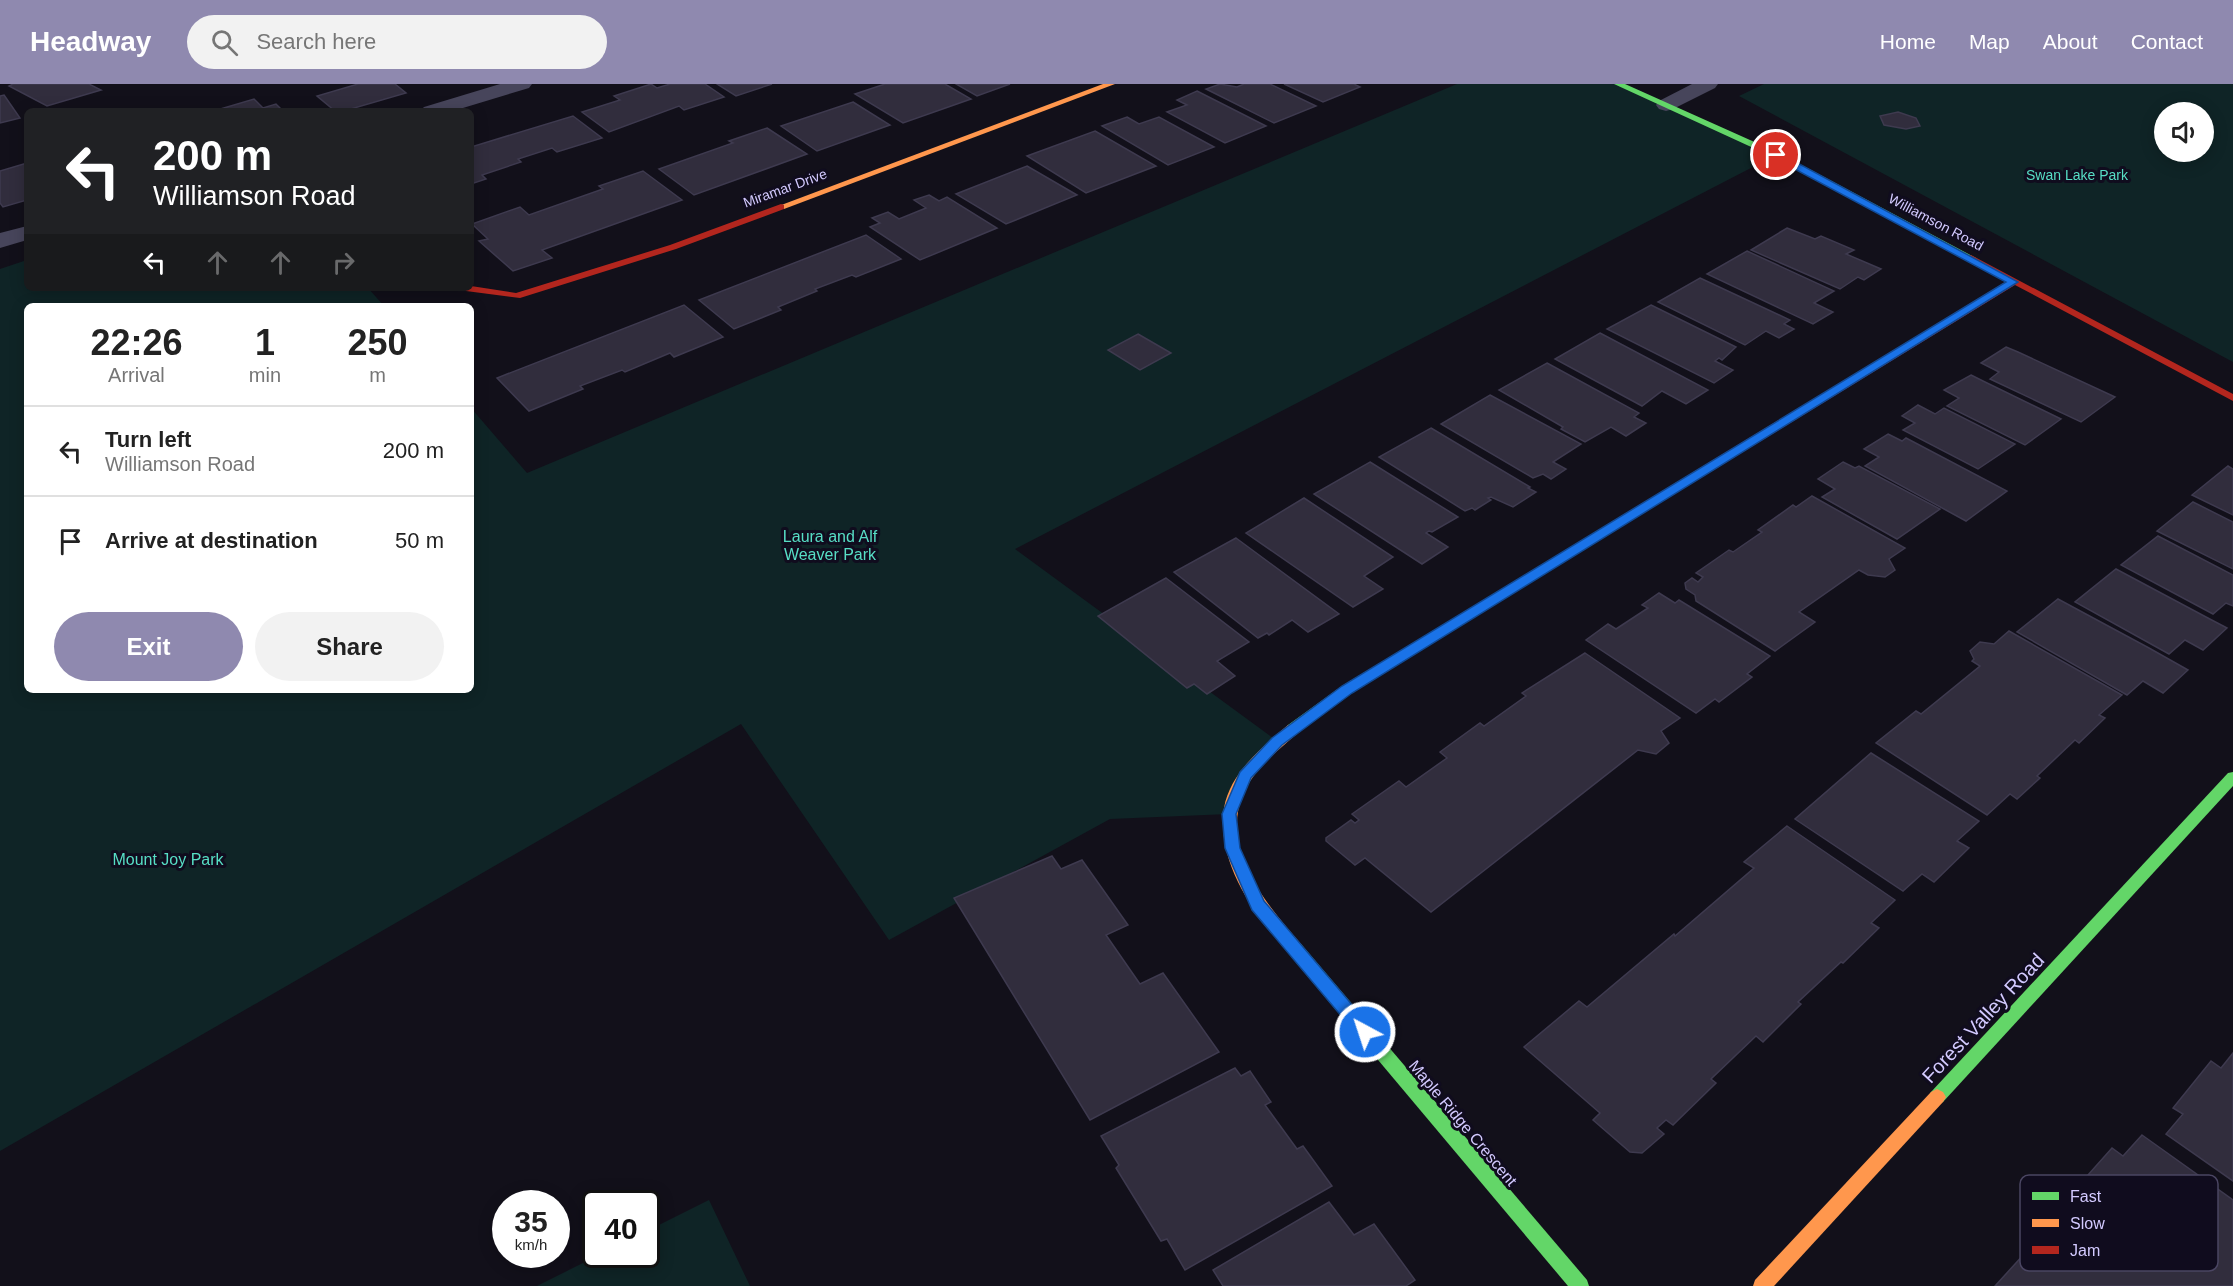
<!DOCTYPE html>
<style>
body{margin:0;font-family:Arial,sans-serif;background:#f2f2f2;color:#222;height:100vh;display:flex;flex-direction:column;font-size:22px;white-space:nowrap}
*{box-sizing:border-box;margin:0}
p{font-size:20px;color:#767676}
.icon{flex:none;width:33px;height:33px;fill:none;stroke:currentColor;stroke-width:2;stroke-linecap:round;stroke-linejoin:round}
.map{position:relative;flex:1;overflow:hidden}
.panel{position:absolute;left:24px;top:219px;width:450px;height:390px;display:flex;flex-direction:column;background:#fff;border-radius:9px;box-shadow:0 3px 15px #0003}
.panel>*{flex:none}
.top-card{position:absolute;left:24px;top:24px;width:450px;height:183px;border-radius:9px;box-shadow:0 3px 15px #0003;background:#202124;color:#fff;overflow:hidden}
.controls{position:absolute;left:2154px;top:18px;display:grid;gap:12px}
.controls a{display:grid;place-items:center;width:60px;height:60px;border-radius:50%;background:#fff;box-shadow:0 3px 15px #0003;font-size:30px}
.speed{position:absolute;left:492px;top:1106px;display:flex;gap:12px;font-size:30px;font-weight:700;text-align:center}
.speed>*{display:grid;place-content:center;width:78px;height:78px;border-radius:50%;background:#fff;box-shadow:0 3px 15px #0003;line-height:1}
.speed small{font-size:15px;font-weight:400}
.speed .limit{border:3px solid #111;border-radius:9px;background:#fff;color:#111}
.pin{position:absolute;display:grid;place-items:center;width:51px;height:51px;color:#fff;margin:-26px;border:3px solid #fff;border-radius:50%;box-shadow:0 2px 6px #0007}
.me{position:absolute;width:66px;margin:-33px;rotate:320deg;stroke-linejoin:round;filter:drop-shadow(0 0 4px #0008)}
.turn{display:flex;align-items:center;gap:21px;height:126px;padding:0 30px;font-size:27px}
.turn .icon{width:78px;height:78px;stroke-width:2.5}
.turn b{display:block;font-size:42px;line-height:51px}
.lanes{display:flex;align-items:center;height:57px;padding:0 30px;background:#0003;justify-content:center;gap:30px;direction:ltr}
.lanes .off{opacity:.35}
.eta{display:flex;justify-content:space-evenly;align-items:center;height:102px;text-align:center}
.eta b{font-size:36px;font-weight:800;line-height:42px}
.primary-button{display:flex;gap:12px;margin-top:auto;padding:12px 30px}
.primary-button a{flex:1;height:69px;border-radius:36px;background:#8f89af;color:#fff;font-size:24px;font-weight:800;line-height:69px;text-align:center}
.primary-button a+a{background:#f2f2f2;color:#222}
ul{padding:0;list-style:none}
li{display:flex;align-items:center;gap:18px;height:90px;padding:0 30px;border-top:2px solid #e0e0e0}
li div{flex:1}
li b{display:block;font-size:22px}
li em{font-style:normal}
header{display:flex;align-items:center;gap:36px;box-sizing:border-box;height:84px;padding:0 30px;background:#8f89af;color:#fff}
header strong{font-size:28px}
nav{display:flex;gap:33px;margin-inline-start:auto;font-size:21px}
.search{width:420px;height:54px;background:#f2f2f2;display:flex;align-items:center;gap:15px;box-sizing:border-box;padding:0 21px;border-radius:33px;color:#767676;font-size:22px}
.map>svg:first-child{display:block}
</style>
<header>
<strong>Headway</strong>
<div class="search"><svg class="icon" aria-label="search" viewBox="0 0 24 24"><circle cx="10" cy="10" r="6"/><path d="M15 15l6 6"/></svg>Search here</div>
<nav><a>Home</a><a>Map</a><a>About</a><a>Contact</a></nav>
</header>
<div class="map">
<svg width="2233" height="1202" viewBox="0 0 2233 1202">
<rect width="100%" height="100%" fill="#12101a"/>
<g fill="#0f2426" fill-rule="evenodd">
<polygon points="1457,0 1618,0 1776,71 1015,465 1277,657 1229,730 1110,735 889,856 741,640 0,1067 0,185 27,176 27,204 368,204 384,222 27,222 27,606 471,606 471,324 527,389"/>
<path d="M 1764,0 L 2233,0 L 2233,278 L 1739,12 ZM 2164,28 L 2204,28 L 2204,68 L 2164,68 Z"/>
<polygon points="709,1116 750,1202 537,1202 601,1170 646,1170 647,1147"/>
</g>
<g fill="#312d3d" stroke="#3e3a4f" stroke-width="1.5">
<polygon points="13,0 89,0 101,6 47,22 9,2"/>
<polygon points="358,0 395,0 406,9 344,27 335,27 317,12"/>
<polygon points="651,0 657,4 670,0 705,0 724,13 684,26 679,22 609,48 582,28 620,16 614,12"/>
<polygon points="717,0 772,0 736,12"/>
<polygon points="885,0 945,0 971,15 903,39 855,10"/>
<polygon points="956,0 1010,0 977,12"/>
<polygon points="1220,0 1237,3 1244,0 1270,0 1316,22 1274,39 1206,5"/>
<polygon points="1284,0 1354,0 1360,3 1323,18"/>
<polygon points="1197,7 1266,42 1225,59 1167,28 1187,21 1177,16"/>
<polygon points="4,11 20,34 0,39 0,12"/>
<polygon points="254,15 263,24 276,20 283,27 217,26"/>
<polygon points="853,18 890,41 817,67 781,42"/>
<polygon points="1898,28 1916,34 1920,42 1906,45 1884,41 1880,32"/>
<polygon points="573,32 602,54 557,68 552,64 518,75 521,78 482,91 486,95 471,100 471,63"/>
<polygon points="1127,33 1139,40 1159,33 1214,63 1168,81 1102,42"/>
<polygon points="767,44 807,70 694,111 659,85 733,59 729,57"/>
<polygon points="1095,47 1156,82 1086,109 1027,72"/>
<polygon points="27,79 27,116 3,123 0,119 0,87"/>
<polygon points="1027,82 1077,111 1006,140 956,110"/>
<polygon points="643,87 682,116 542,166 552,174 513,187 479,157 488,155 472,140 520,123 529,131 603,105 599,102"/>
<polygon points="929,111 939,117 947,113 997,144 920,176 870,143 880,139 872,134 888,128 899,135 926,124 914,116"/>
<polygon points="1787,144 1815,155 1821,152 1854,166 1846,170 1881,185 1864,196 1858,193 1840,205 1751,166"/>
<polygon points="866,151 901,175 856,193 852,191 815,205 817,207 778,223 781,226 734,245 699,216"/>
<polygon points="1747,167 1834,207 1814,219 1833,228 1813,240 1707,190"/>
<polygon points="1700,194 1790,236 1784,240 1794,245 1779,254 1766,247 1745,261 1658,218"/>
<polygon points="684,221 723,253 674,273 670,269 625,288 622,286 580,302 583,305 529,327 497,294"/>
<polygon points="1651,221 1736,263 1722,276 1719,274 1715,277 1733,286 1714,299 1607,245"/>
<polygon points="1600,249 1708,306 1686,320 1662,307 1642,322 1555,275"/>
<polygon points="1138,250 1171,269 1140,286 1108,266"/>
<polygon points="2006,263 2018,268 2115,313 2081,338 1990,295 1999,288 1981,279"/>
<polygon points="1547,279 1639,329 1634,333 1646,339 1626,352 1611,343 1585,358 1561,345 1563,343 1499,306"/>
<polygon points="1971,291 1983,297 2061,335 2025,361 1947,322 1959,314 1944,306"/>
<polygon points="1490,311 1581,360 1553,378 1566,385 1551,395 1543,390 1533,394 1441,340"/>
<polygon points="1918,321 1935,330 1944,324 2015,360 1978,385 1903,346 1915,339 1902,332"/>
<polygon points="1431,344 1530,403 1528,404 1536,408 1513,423 1491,413 1488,414 1491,416 1475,426 1472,424 1465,427 1379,373"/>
<polygon points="1888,350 1902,357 1906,354 2007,407 1966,437 1865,382 1879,373 1864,365"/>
<polygon points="1370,378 1458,433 1432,448 1429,447 1426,449 1448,463 1422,480 1314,410"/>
<polygon points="1843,378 1855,384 1859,382 1940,425 1897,455 1822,413 1835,405 1818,395"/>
<polygon points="2228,382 2233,385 2233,431 2192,411"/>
<polygon points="1812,412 1905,464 1889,475 1895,486 1885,493 1868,491 1859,486 1799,528 1815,538 1775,567 1696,517 1695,511 1686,505 1685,499 1692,494 1698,498 1703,493 1696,489 1729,466 1733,468 1762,448 1758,446 1793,421 1796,423"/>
<polygon points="1304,414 1393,473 1364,492 1383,505 1353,523 1246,449"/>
<polygon points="2193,418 2233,438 2233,485 2157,447"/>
<polygon points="2158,452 2233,491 2233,522 2226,519 2213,530 2121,481"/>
<polygon points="1236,454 1339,530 1308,548 1292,536 1269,551 1267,549 1258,554 1174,488"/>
<polygon points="2116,485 2206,533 2227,544 2203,566 2185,556 2169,570 2075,518"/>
<polygon points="1166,494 1249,558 1217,577 1235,592 1207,610 1194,600 1187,604 1098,532"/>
<polygon points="1659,509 1675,519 1679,516 1770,572 1747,590 1752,593 1719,618 1715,615 1696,629 1586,556 1608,540 1616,545 1648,524 1642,521"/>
<polygon points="2058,515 2149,564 2188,586 2163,609 2143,597 2127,611 2017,548"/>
<polygon points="2009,547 2122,611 2099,631 2105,634 2079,659 2075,656 2037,692 2040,694 2017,715 2010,710 1987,731 1876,659 1916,627 1921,630 1980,582 1972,577 1974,575 1970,567 1980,558 1994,560"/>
<polygon points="1585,569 1680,634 1661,647 1669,659 1656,670 1638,666 1431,828 1365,774 1355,781 1326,757 1326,754 1351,736 1355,739 1359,736 1352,730 1399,697 1406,703 1447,674 1440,668 1480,639 1484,642 1526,612 1522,609"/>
<polygon points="1871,669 1979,737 1957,757 1969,764 1934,798 1922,790 1903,807 1795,735"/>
<polygon points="1787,742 1895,816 1871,839 1879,844 1843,879 1841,878 1798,918 1801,920 1763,958 1756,952 1711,995 1716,999 1673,1041 1666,1036 1657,1044 1664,1050 1642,1069 1630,1068 1593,1036 1600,1029 1524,963 1579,917 1587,923 1674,850 1675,852 1754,784 1744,778"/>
<polygon points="1052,772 1061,785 1082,776 1128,841 1106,851 1140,900 1163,889 1219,968 1090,1036 954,814"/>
<polygon points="2233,969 2233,1097 2166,1050 2183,1030 2173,1024 2211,977 2221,984"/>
<polygon points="1235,984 1241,992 1250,987 1271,1018 1265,1021 1297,1065 1303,1062 1332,1102 1185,1186 1167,1155 1161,1157 1116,1084 1119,1081 1101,1052"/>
<polygon points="2142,1051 2233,1116 2233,1202 1995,1202 2036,1157 2042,1162 2081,1117 2071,1110 2112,1064 2123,1072"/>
<polygon points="1329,1118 1354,1151 1374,1140 1415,1196 1406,1202 1223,1202 1213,1186"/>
</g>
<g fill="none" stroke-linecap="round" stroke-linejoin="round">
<g fill="#47455b" fill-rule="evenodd">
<polygon points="500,0 532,0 529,4 453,27 420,27 424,23"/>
<polygon points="1692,0 1718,0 1715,4 1673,25 1666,27 1659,25 1656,21 1659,17"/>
<polygon points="27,142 27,156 0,164 0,149"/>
</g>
<g fill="#63d668" fill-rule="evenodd">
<polygon points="1614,0 1625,0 1779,69 1976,174 1968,176 1773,73"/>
<polygon points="1612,439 1616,440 1618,443 1616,446 1352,608 1298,649 1288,649 1286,645 1288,641 1342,602"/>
<polygon points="2233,688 2233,702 1943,1018 1937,1021 1931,1018 1928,1013 1931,1008 2228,689"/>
<polygon points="1295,859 1301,860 1587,1196 1589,1202 1568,1202 1289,870 1287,865 1289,860"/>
</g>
<g fill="#ff974d" fill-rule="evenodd">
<polygon points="1103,0 1115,0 784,125 776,123"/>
<path d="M 1293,640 L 1298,641 L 1300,645 L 1298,649 C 1278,666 1254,685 1243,710 C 1220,766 1267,821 1301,860 L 1303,865 L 1301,870 C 1289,874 1283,862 1276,854 C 1246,819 1217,772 1224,724 C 1230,689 1262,663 1288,641 Z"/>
<polygon points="1937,1005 1943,1008 1946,1013 1943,1018 1774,1202 1753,1202 1755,1196 1931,1008"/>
</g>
<g fill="#b3261e" fill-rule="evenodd">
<polygon points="781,120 784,121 784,125 676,165 520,214 466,207 461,204 471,204 471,202 516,209 670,161"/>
<polygon points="1971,171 2233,310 2233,317 2015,201 1616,446 1608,446 1606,443 1608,440 2007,197 1968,176 1966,174"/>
</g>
</g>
<polygon fill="#1a73e8" stroke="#114b97" stroke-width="1.5" points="1772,69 1779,69 2018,198 1352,609 1282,661 1251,694 1236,730 1240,764 1264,817 1371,943 1373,948 1371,953 1365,955 1359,953 1252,826 1225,764 1222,730 1240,688 1272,654 1342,602 2006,198 1772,73"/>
<g text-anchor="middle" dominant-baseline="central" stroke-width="6" stroke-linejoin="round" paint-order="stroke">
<g font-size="14" fill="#57dec5" stroke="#100c1e">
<text x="2077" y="91">Swan Lake Park</text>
</g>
<g font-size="14" fill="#d3caff" stroke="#100c1e">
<text transform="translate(785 104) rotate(-20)">Miramar Drive</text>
<text transform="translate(1936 138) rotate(28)">Williamson Road</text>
</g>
<g font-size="16" fill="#57dec5" stroke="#100c1e">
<text x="830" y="452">Laura and Alf<tspan x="830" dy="18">Weaver Park</tspan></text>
<text x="168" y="775">Mount Joy Park</text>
</g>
<g font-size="16" fill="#d3caff" stroke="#100c1e">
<text transform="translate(1463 1039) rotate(50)">Maple Ridge Crescent</text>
</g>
<g font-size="20" fill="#d3caff" stroke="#100c1e">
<text transform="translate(1983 934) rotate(-47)">Forest Valley Road</text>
</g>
</g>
<rect x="2020" y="1091" width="198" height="96" rx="9" fill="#100c1e" stroke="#4a4562" stroke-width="1.5"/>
<rect x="2032" y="1108" width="27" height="8" fill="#63d668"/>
<rect x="2032" y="1135" width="27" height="8" fill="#ff974d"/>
<rect x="2032" y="1162" width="27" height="8" fill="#b3261e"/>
<g font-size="16" fill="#d3caff">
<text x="2070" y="1118">Fast</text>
<text x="2070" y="1145">Slow</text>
<text x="2070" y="1172">Jam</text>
</g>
</svg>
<div class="controls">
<a><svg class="icon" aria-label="sound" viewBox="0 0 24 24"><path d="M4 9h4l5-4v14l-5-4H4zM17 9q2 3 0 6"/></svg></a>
</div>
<div class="speed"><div>35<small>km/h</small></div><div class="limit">40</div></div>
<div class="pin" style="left:1776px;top:71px;background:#d93025"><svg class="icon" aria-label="arrive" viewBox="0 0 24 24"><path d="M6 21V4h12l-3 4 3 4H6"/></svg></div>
<svg class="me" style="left:1365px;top:948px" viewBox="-20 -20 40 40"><circle r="17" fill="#1a73e8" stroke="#fff" stroke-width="3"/><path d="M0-11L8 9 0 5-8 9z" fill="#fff"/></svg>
<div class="top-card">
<div class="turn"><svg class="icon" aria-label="left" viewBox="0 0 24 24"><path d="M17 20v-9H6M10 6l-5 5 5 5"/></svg><div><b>200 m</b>Williamson Road</div></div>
<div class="lanes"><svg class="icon" aria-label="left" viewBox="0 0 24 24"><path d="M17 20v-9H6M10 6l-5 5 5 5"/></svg><svg class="icon off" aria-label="ahead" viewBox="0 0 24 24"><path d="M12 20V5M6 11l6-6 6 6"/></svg><svg class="icon off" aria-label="ahead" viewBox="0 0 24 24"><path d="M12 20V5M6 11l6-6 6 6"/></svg><svg class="icon off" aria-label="right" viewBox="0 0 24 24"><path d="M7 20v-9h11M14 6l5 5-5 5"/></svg></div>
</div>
<section class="panel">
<div class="eta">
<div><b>22:26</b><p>Arrival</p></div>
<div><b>1</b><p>min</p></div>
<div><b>250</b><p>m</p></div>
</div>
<ul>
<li><svg class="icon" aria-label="left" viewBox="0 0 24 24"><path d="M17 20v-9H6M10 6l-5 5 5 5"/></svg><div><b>Turn left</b><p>Williamson Road</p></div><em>200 m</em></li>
<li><svg class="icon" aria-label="arrive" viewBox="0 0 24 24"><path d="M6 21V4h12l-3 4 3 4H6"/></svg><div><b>Arrive at destination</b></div><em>50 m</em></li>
</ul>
<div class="primary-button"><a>Exit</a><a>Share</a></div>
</section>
</div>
